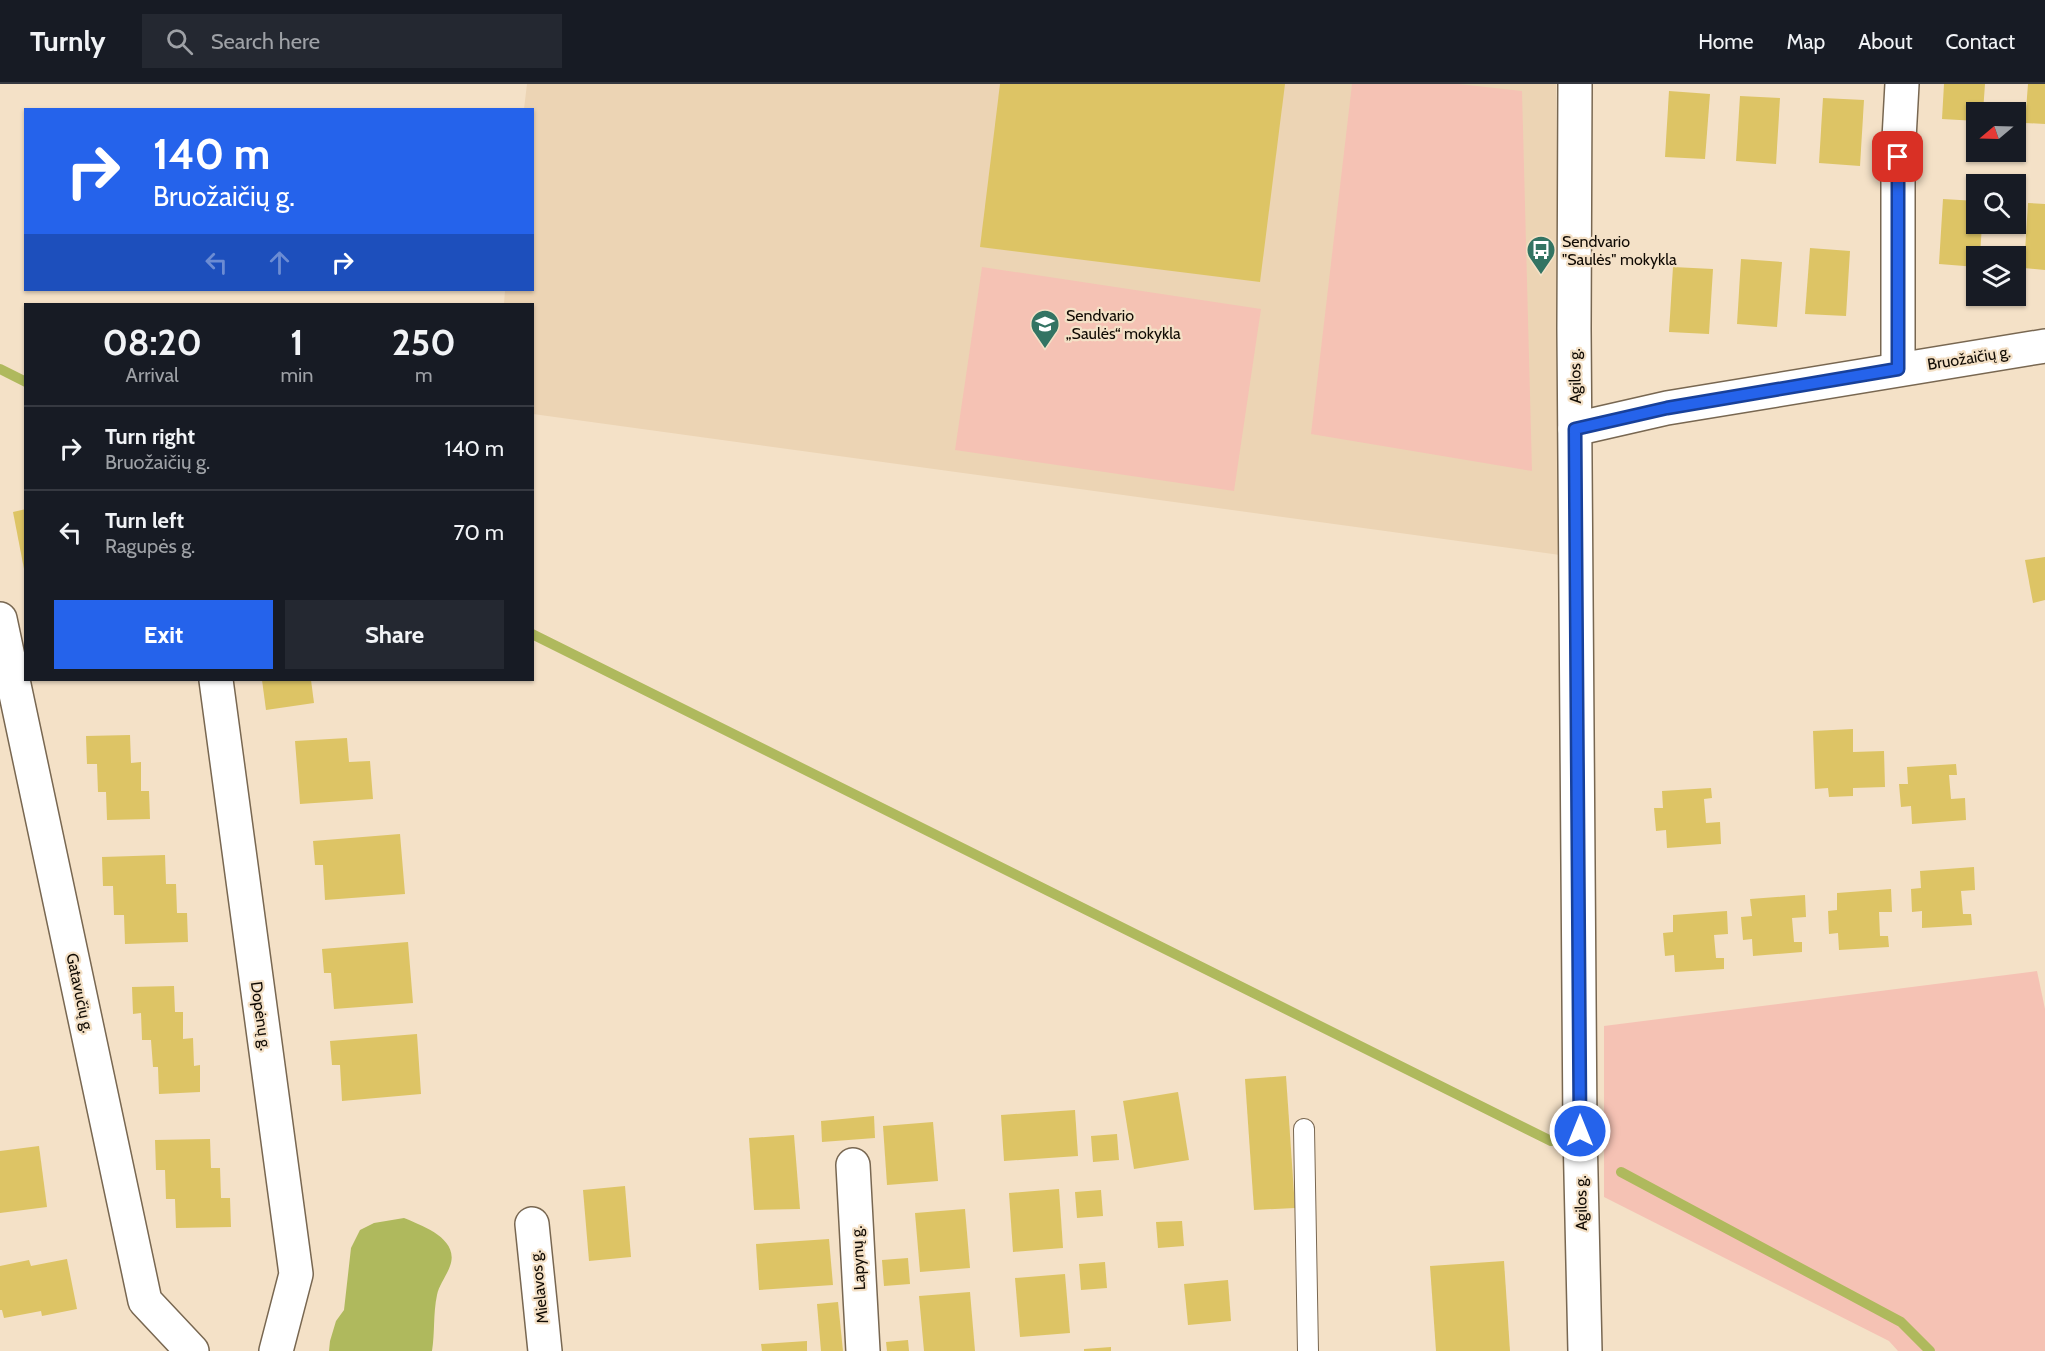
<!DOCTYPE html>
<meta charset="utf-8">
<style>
body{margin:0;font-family:Cabin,sans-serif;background:#242831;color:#f1f3f6;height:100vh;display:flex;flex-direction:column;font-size:22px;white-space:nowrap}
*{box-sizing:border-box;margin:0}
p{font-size:20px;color:#9ea1a6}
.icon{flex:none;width:33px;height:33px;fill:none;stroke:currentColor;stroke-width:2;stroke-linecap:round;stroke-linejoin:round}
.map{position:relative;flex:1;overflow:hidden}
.sheet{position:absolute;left:24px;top:219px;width:510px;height:378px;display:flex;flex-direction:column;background:#171b24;border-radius:0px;box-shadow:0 2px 4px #0004}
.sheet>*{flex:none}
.banner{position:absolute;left:24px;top:24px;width:510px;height:183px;border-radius:0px;box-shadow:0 2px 4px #0004;background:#2563eb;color:#fff;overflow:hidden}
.needle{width:39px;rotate:251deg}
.buttons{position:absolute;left:1966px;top:18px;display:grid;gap:12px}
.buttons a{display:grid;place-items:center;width:60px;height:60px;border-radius:0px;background:#171b24;box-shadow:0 2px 4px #0004;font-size:30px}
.pin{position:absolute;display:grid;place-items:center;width:51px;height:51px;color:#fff;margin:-26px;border-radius:12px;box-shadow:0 3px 9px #0006}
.me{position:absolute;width:66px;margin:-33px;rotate:0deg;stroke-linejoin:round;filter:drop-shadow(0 0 4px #0008)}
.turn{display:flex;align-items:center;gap:21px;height:126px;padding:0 30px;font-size:27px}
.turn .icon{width:78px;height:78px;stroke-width:2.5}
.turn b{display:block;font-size:42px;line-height:51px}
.lanes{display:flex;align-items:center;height:57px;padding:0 30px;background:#0003;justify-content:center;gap:30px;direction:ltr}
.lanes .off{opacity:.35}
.eta{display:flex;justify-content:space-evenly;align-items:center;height:102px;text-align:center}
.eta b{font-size:36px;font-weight:700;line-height:42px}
.action{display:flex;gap:12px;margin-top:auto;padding:12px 30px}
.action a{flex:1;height:69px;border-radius:0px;background:#2563eb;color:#fff;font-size:24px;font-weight:700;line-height:69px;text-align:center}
.action a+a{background:#242831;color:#f1f3f6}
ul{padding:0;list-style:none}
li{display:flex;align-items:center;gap:18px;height:84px;padding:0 30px;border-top:2px solid #363941}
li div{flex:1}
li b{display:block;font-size:22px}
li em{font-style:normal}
header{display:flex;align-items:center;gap:36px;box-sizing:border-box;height:84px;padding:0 30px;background:#171b24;border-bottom:2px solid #363941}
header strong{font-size:28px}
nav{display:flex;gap:33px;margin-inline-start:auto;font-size:21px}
.search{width:420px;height:54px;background:#242831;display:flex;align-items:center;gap:15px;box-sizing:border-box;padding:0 21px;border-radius:0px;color:#9ea1a6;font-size:22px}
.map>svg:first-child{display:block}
</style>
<header>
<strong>Turnly</strong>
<div class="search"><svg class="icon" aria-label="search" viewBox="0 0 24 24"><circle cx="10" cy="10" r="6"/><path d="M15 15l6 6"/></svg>Search here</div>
<nav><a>Home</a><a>Map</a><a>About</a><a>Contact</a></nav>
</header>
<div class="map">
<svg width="2045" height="1267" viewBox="0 0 2045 1267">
<rect width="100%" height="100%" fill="#f4e1c7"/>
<polygon fill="#ecd4b4" points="527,0 1556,0 1560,471 533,330 532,220 504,220 505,206 532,206 532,26 524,25"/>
<g fill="#f5c2b4">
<polygon points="1352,0 1458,0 1522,7 1532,387 1311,350"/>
<polygon points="982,183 1261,225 1234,407 955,366"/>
<polygon points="2037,887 2045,925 2045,1267 1898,1267 1889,1257 1604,1113 1604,942"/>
</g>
<path fill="#afb95d" d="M 404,1134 C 423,1142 460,1155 450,1182 C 447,1191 439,1201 437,1211 C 433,1230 435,1249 432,1267 L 329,1267 L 330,1257 L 336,1237 L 344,1226 L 351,1164 L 360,1146 L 374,1139 Z"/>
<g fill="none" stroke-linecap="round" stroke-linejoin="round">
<g stroke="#afb95d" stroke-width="10">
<polyline points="0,285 26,298"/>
<polyline points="532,550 1551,1057"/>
<polyline points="1621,1088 1901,1238 1930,1267"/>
</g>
</g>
<g fill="#ddc465">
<polygon points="1000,0 1285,0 1260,198 980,163"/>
<polygon points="1944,0 1985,0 1983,28 1977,28 1977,37 1942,35"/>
<polygon points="2028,0 2045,0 2045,40 2025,39"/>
<polygon points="1669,7 1710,10 1705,75 1665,73"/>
<polygon points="1740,12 1780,14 1776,80 1736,77"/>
<polygon points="1823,14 1864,16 1860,82 1819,79"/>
<polygon points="1943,115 1977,117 1977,140 1982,140 1980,172 1977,172 1977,183 1939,180"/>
<polygon points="2028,119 2045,120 2045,186 2024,184"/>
<polygon points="1810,164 1850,167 1846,232 1805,230"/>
<polygon points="1741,175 1782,178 1777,243 1737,240"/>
<polygon points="1673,183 1713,185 1709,250 1669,248"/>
<polygon points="26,425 26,485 24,485 13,428"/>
<polygon points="2045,473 2045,516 2033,519 2025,476"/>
<polygon points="262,596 311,596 314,619 266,626"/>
<polygon points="1853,645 1853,668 1884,667 1885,703 1853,704 1853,712 1829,713 1828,704 1815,705 1813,647"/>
<polygon points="130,651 131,679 141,678 141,707 149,707 150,735 107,736 106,708 98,708 97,680 87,680 86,652"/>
<polygon points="347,654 349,678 370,677 373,715 300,720 295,657"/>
<polygon points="1956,680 1957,691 1949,691 1951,715 1965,714 1966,736 1912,740 1911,722 1901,723 1899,700 1908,700 1907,683"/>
<polygon points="1711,704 1712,714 1704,715 1706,739 1720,738 1721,760 1667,764 1666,746 1656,747 1654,724 1663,724 1662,707"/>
<polygon points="400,750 405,810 325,816 323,781 315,781 313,757"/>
<polygon points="165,771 166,800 176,800 177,829 187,829 188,858 125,860 124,831 114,831 113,802 103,802 102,773"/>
<polygon points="1974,783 1975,806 1961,807 1963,830 1971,830 1972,841 1922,844 1922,827 1912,828 1911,805 1921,804 1920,787"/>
<polygon points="1891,805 1892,828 1879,828 1880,852 1888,852 1889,863 1839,866 1838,849 1829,850 1828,827 1837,826 1837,809"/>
<polygon points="1805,811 1806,833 1792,834 1794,858 1802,858 1802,868 1753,872 1752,855 1743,856 1741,833 1752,832 1750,815"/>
<polygon points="1727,827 1728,850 1714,851 1716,874 1724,874 1724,885 1675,888 1674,871 1665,872 1663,849 1673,848 1673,831"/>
<polygon points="408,858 413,919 334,925 331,889 324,889 322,865"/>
<polygon points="174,902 175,928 183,928 183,955 193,954 194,982 200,981 200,1008 159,1010 158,983 153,983 151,956 142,956 141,929 133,930 132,903"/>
<polygon points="417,950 421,1010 342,1017 340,981 332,981 330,957"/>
<polygon points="1286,992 1295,1124 1254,1126 1245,995"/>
<polygon points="1178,1008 1189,1076 1134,1085 1123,1017"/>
<polygon points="1075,1026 1078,1072 1004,1077 1001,1031"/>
<polygon points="874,1032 875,1054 822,1058 821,1037"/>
<polygon points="933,1038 938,1097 887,1101 883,1042"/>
<polygon points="1117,1050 1119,1076 1093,1078 1091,1052"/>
<polygon points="794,1051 800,1125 754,1126 749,1054"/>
<polygon points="210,1055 211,1084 220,1084 221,1114 230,1114 231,1143 176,1144 175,1115 166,1115 165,1086 156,1086 155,1056"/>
<polygon points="39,1062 47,1123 0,1129 0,1067"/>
<polygon points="625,1102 631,1173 589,1177 583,1106"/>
<polygon points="1059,1105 1063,1164 1013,1168 1009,1109"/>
<polygon points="1101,1106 1103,1132 1077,1134 1075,1108"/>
<polygon points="965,1125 970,1184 920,1188 915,1129"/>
<polygon points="1182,1137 1184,1162 1158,1164 1156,1138"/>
<polygon points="829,1155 833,1201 759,1206 756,1160"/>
<polygon points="908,1174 910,1200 884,1202 882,1176"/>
<polygon points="67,1175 77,1225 42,1232 41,1227 4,1234 2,1226 0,1226 0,1182 29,1176 31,1182"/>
<polygon points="1504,1177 1510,1267 1436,1267 1430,1182"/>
<polygon points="1105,1178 1107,1204 1081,1206 1079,1180"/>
<polygon points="1065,1190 1070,1249 1020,1253 1015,1194"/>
<polygon points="1228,1196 1231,1237 1188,1241 1184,1200"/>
<polygon points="970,1208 975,1267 924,1267 919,1212"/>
<polygon points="838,1218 843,1267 821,1267 817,1220"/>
<polygon points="908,1256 909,1267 887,1267 886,1258"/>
<polygon points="807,1257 807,1267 762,1267 761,1260"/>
<polygon points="1111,1263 1111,1267 1084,1267 1084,1265"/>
</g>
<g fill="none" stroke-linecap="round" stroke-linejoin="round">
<g stroke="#786751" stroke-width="22">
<polyline id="service" points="1304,1045 1308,1267"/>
</g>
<g stroke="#786751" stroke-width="36">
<g id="minor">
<polyline points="1575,0 1574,245 1580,1047 1585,1267"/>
<polyline points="1898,285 1898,73 1902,0"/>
<polyline points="1575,345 1667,324 2045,262"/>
<polyline points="0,535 145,1217 192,1267"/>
<polyline points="216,596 296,1190 276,1267"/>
<polyline points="853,1081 863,1267"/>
<polyline points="532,1140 545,1267"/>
</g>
</g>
<use href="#service" stroke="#fff" stroke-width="20"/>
<use href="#minor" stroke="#fff" stroke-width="33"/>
</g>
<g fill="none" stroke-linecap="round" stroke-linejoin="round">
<g stroke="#184099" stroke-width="15">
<polyline id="route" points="1580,1047 1575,345 1667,324 1898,285 1898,73"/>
</g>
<use href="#route" stroke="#2563eb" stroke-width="10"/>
</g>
<defs>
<g id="bus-pin" transform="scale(1.5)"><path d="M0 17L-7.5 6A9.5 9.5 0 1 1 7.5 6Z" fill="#337463" stroke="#f4e1c7"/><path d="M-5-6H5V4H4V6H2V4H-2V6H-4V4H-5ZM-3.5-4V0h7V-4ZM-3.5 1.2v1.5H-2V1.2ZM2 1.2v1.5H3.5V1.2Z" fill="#fff"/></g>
<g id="school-pin" transform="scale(1.5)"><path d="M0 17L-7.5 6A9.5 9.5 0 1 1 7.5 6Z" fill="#337463" stroke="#f4e1c7"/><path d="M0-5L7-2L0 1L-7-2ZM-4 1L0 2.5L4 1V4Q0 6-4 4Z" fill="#fff"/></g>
</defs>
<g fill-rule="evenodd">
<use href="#bus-pin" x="1541" y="166"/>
<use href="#school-pin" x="1045" y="240"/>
</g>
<g text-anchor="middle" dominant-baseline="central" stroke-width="4.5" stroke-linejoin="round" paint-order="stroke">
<g font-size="16" fill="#110b04" stroke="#f4e1c7" text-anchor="start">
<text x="1562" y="157">Sendvario<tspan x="1562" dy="18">"Saulės" mokykla</tspan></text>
<text x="1066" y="231">Sendvario<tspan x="1066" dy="18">„Saulės“ mokykla</tspan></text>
</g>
<g font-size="16" fill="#110b04" stroke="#f4e1c7">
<text transform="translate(1969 274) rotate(-9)">Bruožaičių g.</text>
<text transform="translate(1575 292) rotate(-91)">Agilos g.</text>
<text transform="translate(80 909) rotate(78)">Gatavučių g.</text>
<text transform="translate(261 932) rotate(82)">Dopėnų g.</text>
<text transform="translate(1581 1119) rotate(-91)">Agilos g.</text>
<text transform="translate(858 1174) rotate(-93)">Lapynų g.</text>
<text transform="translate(539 1203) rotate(-96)">Mielavos g.</text>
</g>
</g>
</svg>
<div class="buttons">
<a><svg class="needle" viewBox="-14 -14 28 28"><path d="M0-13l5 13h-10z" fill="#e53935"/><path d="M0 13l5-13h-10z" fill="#9ea1a6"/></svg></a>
<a><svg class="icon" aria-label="search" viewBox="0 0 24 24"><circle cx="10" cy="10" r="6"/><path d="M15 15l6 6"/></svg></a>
<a><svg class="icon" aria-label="layers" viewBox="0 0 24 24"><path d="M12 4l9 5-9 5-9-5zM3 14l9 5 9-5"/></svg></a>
</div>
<div class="pin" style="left:1898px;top:73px;background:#d93025"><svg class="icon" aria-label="arrive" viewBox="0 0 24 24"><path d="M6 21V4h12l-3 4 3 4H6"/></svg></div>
<svg class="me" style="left:1580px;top:1047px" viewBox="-20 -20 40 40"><circle r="17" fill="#2563eb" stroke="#fff" stroke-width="3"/><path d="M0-11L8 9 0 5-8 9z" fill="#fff"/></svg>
<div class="banner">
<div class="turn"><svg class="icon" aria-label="right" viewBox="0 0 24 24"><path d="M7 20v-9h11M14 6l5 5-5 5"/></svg><div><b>140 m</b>Bruožaičių g.</div></div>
<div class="lanes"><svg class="icon off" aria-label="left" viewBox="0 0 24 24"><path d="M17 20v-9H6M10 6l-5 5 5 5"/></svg><svg class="icon off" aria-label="ahead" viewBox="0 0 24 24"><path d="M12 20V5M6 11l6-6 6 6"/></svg><svg class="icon" aria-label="right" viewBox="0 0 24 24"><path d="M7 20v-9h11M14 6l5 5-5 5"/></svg></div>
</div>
<section class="sheet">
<div class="eta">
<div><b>08:20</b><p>Arrival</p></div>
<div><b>1</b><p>min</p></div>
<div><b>250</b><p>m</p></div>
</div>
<ul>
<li><svg class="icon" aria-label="right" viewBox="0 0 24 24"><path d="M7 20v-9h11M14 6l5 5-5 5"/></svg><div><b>Turn right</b><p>Bruožaičių g.</p></div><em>140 m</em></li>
<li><svg class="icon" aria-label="left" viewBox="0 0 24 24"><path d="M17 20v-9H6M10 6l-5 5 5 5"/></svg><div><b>Turn left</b><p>Ragupės g.</p></div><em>70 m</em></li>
</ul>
<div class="action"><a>Exit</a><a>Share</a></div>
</section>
</div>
